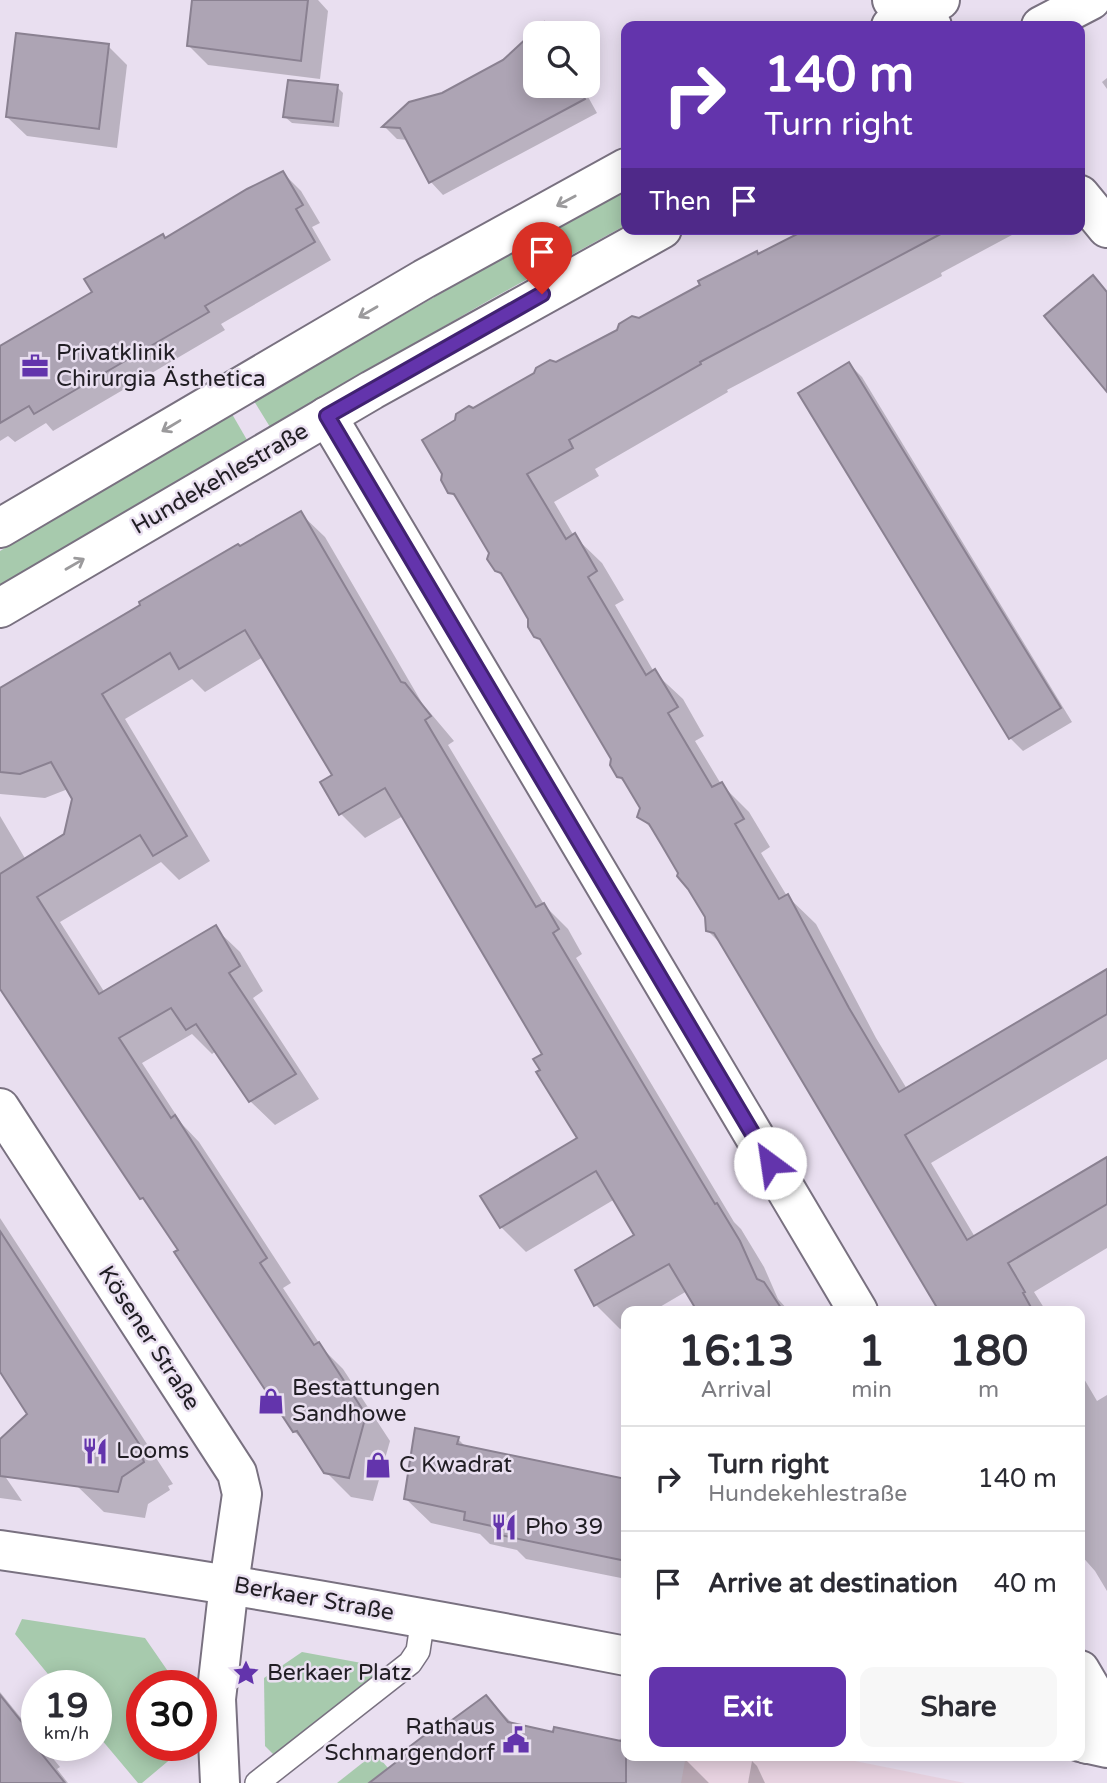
<!DOCTYPE html>
<meta charset="utf-8">
<style>
body{margin:0;font-family:"Varela Round",sans-serif;background:#f7f7f7;color:#2b2b33;height:100vh;display:flex;flex-direction:column;font-size:26px;white-space:nowrap}
*{box-sizing:border-box;margin:0}
p{font-size:23px;color:#7c7c81}
.icon{flex:none;width:38px;height:38px;fill:none;stroke:currentColor;stroke-width:2;stroke-linecap:round;stroke-linejoin:round}
.map{position:relative;flex:1;overflow:hidden}
.drawer{position:absolute;left:621px;top:1306px;width:464px;height:455px;display:flex;flex-direction:column;background:#fff;border-radius:14px;box-shadow:0 4px 18px #0003}
.drawer>*{flex:none}
.hud{position:absolute;left:621px;top:21px;width:464px;height:214px;border-radius:14px;box-shadow:0 4px 18px #0003;background:#6334ac;color:#fff;overflow:hidden}
.buttons{position:absolute;left:523px;top:21px;display:grid;gap:14px}
.buttons a{display:grid;place-items:center;width:77px;height:77px;border-radius:14px;background:#fff;box-shadow:0 4px 18px #0003;font-size:35px}
.speed{position:absolute;left:21px;top:1670px;display:flex;gap:14px;font-size:35px;font-weight:700;text-align:center}
.speed>*{display:grid;place-content:center;width:91px;height:91px;border-radius:50%;background:#fff;box-shadow:0 4px 18px #0003;line-height:1}
.speed small{font-size:18px;font-weight:400}
.speed .limit{border:10px solid #d22;background:#fff;color:#111}
.pin{position:absolute;display:grid;place-items:center;width:60px;height:60px;color:#fff;margin:-72px -30px;border-radius:50% 50% 50% 0;rotate:-45deg;box-shadow:0 0 7px #0007}
.pin .icon{rotate:45deg}
.me{position:absolute;width:77px;margin:-38px;rotate:329deg;stroke-linejoin:round;filter:drop-shadow(0 0 5px #0008)}
.turn{display:flex;align-items:center;gap:24px;height:147px;padding:0 28px;font-size:32px}
.turn .icon{width:91px;height:91px;stroke-width:2.5}
.turn b{display:block;font-size:49px;line-height:60px}
.then{display:flex;align-items:center;height:66px;padding:0 28px;background:#0003;gap:14px;font-size:26px}
.eta{display:flex;justify-content:space-evenly;align-items:center;height:119px;text-align:center}
.eta b{font-size:42px;font-weight:700;line-height:49px}
.button{display:flex;gap:14px;margin-top:auto;padding:14px 28px}
.button a{flex:1;height:80px;border-radius:14px;background:#6334ac;color:#fff;font-size:28px;font-weight:700;line-height:80px;text-align:center}
.button a+a{background:#f7f7f7;color:#2b2b33}
ul{padding:0;list-style:none}
li{display:flex;align-items:center;gap:21px;height:105px;padding:0 28px;border-top:2px solid #e1e1e2}
li div{flex:1}
li b{display:block;font-size:26px}
li em{font-style:normal}
.map>svg:first-child{display:block}
</style>
<div class="map">
<svg width="1107" height="1783" viewBox="0 0 1107 1783">
<rect width="100%" height="100%" fill="#e9dff0"/>
<polygon fill="#e8d3e1" points="686,1755 825,1755 965,1783 681,1783"/>
<g fill="#a7caad">
<polygon points="626,191 626,225 493,298 270,427 254,401 478,272"/>
<polygon points="232,414 247,440 0,585 0,551"/>
<polygon points="22,1619 145,1638 174,1680 174,1685 142,1685 142,1745 173,1745 173,1757 142,1783 138,1783 96,1733 96,1685 57,1685 15,1634"/>
<polygon points="302,1652 367,1664 377,1678 276,1757 265,1746 264,1678"/>
<polygon points="375,1753 388,1768 386,1783 337,1783"/>
</g>
<g fill="#0003">
<polygon points="194,0 318,0 328,11 320,79 208,65 189,46"/>
<polygon points="544,25 552,33 536,33 536,86 582,86 597,113 443,195 430,181 408,140 397,139 385,127 504,61"/>
<polygon points="108,46 127,65 117,148 27,136 7,117"/>
<polygon points="1107,78 1107,89 1102,82"/>
<polygon points="337,87 343,93 339,127 292,123 285,117"/>
<polygon points="283,173 301,191 320,223 312,227 331,260 221,324 225,330 53,431 46,423 15,442 8,436 0,441 0,349 94,293 166,240"/>
<polygon points="811,229 1023,229 941,273 942,276 727,390 728,392 595,469 599,476 554,502 574,536 602,563 624,600 615,605 654,672 683,699 704,736 695,741 721,784 749,812 770,847 761,853 787,896 816,924 876,1038 907,1089 1107,971 1107,1059 931,1163 975,1237 1107,1158 1107,1248 1034,1292 1046,1311 941,1311 725,948 708,931 707,917 658,835 639,816 642,808 630,788 618,776 613,759 548,648 536,636 530,619 510,584 496,570 491,552 462,504 450,492 473,409"/>
<polygon points="849,364 862,377 1072,722 1023,751 1010,738"/>
<polygon points="300,513 325,537 422,703 454,741 448,745 545,906 568,929 582,954 576,958 734,1222 741,1229 764,1267 778,1299 789,1311 699,1311 687,1291 653,1311 626,1311 626,1326 620,1329 596,1305 637,1235 615,1199 526,1252 501,1227 580,1139 542,1071 545,1055 403,816 365,838 341,814 335,775 263,657 205,692 192,679 125,719 210,861 179,880 161,862 60,922 105,993 215,928 240,952 263,991 253,998 319,1099 275,1125 250,1101 216,1051 212,1054 192,1034 142,1063 182,1124 199,1142 291,1283 283,1288 323,1349 343,1369 390,1441 373,1501 351,1497 326,1472 308,1446 294,1431 180,1251 153,1209 142,1198 0,986 0,816 26,860 66,835 74,799 68,789 45,798 0,794 0,690"/>
<polygon points="0,1218 173,1484 168,1486 170,1490 148,1504 145,1518 104,1512 76,1485 0,1369"/>
<polygon points="1080,1372 1097,1401 1107,1395 1107,1591 1095,1571 1080,1554"/>
<polygon points="458,1439 467,1448 626,1481 626,1579 526,1559 517,1550 490,1544 480,1534 431,1523 406,1499"/>
<polygon points="0,1469 22,1501 0,1498"/>
<polygon points="0,1692 37,1738 37,1745 42,1745 60,1767 57,1769 68,1783 0,1783"/>
<polygon points="486,1697 514,1725 554,1734 616,1742 626,1735 626,1755 666,1755 685,1759 709,1783 389,1783 437,1733"/>
<polygon points="752,1761 757,1766 765,1783 748,1783"/>
</g>
<g fill="#ada4b4" stroke="#8a8191" stroke-width="2">
<polygon points="192,0 308,0 301,61 187,46"/>
<polygon points="544,22 550,33 536,33 536,86 578,86 585,99 429,183 400,128 382,127 409,102 442,93 503,60"/>
<polygon points="16,33 109,44 99,129 6,117"/>
<polygon points="288,80 338,85 333,122 283,117"/>
<polygon points="283,171 303,205 296,209 315,242 205,306 209,312 34,414 29,406 0,423 0,346 92,292 84,279 163,234 165,238 247,189"/>
<polygon points="807,229 950,229 700,362 701,364 569,440 573,448 527,474 566,539 575,533 597,571 588,577 646,675 655,669 678,707 668,713 712,787 722,782 744,819 735,824 779,899 788,894 849,1008 899,1092 1107,969 1107,1014 905,1135 967,1240 1107,1157 1107,1204 1008,1263 1025,1292 1023,1293 1033,1311 939,1311 714,933 706,931 705,917 688,889 677,876 678,873 661,844 649,824 637,817 640,808 622,778 617,777 610,765 611,759 540,639 534,637 528,627 528,619 501,573 495,571 487,559 489,553 454,494 448,493 441,480 442,474 422,440 455,420 456,414 469,406 473,408 534,373 536,368 550,360 556,362 617,330 619,324 632,316 639,318 700,285 698,281 757,251 758,254"/>
<polygon points="1093,275 1107,292 1107,392 1044,316"/>
<polygon points="849,362 1061,708 1009,739 798,393"/>
<polygon points="301,511 401,682 405,683 431,716 425,720 536,907 544,903 559,929 553,933 715,1204 717,1203 740,1241 757,1279 764,1282 783,1311 697,1311 669,1264 594,1306 575,1270 634,1235 596,1171 500,1228 480,1196 577,1138 536,1072 540,1070 533,1059 542,1054 385,788 339,815 320,782 332,775 245,630 179,669 170,653 102,694 187,836 153,856 140,835 37,897 99,994 216,925 240,966 229,973 296,1074 249,1102 196,1024 186,1030 171,1008 119,1038 171,1118 175,1115 267,1258 260,1263 314,1345 319,1342 366,1415 349,1478 324,1473 297,1431 293,1432 174,1252 178,1250 143,1198 140,1199 0,989 0,874 64,834 72,799 51,762 20,774 0,772 0,688 140,605 139,602 238,544 240,546"/>
<polygon points="0,1231 147,1456 143,1459 144,1462 122,1477 118,1492 0,1476 0,1439 27,1414 0,1372"/>
<polygon points="415,1428 459,1437 457,1444 626,1479 626,1561 500,1535 501,1528 464,1520 465,1512 404,1499"/>
<polygon points="0,1695 37,1741 37,1748 65,1783 0,1783"/>
<polygon points="486,1695 508,1722 553,1732 554,1727 626,1742 626,1783 369,1783 408,1753 405,1750 434,1728 437,1731"/>
</g>
<g fill="none" stroke-linecap="round" stroke-linejoin="round">
<g stroke="#797180" stroke-width="26">
<polyline id="service" points="257,1783 410,1663 418,1651 423,1618"/>
</g>
<g stroke="#797180" stroke-width="42">
<g id="minor">
<polyline points="892,0 918,12 932,26"/>
<polyline points="1080,195 1107,228"/>
<polyline points="327,416 858,1311"/>
<polyline points="0,1108 237,1473 242,1494 229,1584 216,1699 220,1783"/>
<polyline points="1080,1670 1094,1694 1087,1744"/>
</g>
</g>
<g stroke="#797180" stroke-width="42">
<g id="tertiary">
<path d="M 0,1550 C 210,1580 418,1616 626,1656"/>
<polyline points="1080,1742 1107,1748"/>
</g>
</g>
<g stroke="#797180" stroke-width="42">
<g id="secondary">
<polyline points="891,26 940,0"/>
<polyline points="1041,26 1091,0"/>
<polyline points="0,528 424,279 626,168"/>
<polyline points="0,608 372,390 662,229"/>
</g>
</g>
<use href="#service" stroke="#fff" stroke-width="23"/>
<use href="#minor" stroke="#fff" stroke-width="38"/>
<use href="#tertiary" stroke="#fff" stroke-width="38"/>
<use href="#secondary" stroke="#fff" stroke-width="38"/>
</g>
<defs><path id="oneway-shaft" d="M-6 0H5M1.5-3L5.5 0L1.5 3" fill="none" stroke-width="1.6" stroke-linecap="round" stroke-linejoin="round" transform="scale(1.75)"/></defs>
<g stroke="#9b9a9c">
<use href="#oneway-shaft" transform="translate(566 201) rotate(152)"/>
<use href="#oneway-shaft" transform="translate(368 312) rotate(150)"/>
<use href="#oneway-shaft" transform="translate(171 426) rotate(149)"/>
<use href="#oneway-shaft" transform="translate(75 564) rotate(-30)"/>
</g>
<g fill="none" stroke-linecap="round" stroke-linejoin="round">
<g stroke="#402270" stroke-width="18">
<polyline id="route" points="542,294 327,416 770,1163"/>
</g>
<use href="#route" stroke="#6334ac" stroke-width="12"/>
</g>
<defs>
<g id="office-bare" transform="scale(2.1)"><path d="M-6-3h4V-5.5h4V-3h4V5H-6ZM-1-4.5V-3h2v-1.5ZM-6 0V1H6V0Z" fill="#6334ac" stroke="#e9dff0" stroke-width="2.5" paint-order="stroke"/></g>
<g id="shop-bare" transform="scale(2.1)"><path d="M-5-2.5h2.3a2.7 3.5 0 0 1 5.4 0H5L5.5 6h-11ZM-1.5-2.5h3a1.5 2.3 0 0 0-3 0Z" fill="#6334ac" stroke="#e9dff0" stroke-width="2.5" paint-order="stroke"/></g>
<g id="restaurant-bare" transform="scale(2.1)"><path d="M-5-6h1v4h1v-4h1v4h1v-4h1v5L-1.5 .5V6h-2V.5L-5-1ZM5-6V6H3V1.5H1.5Q1.5-4 5-6Z" fill="#6334ac" stroke="#e9dff0" stroke-width="2.5" paint-order="stroke"/></g>
<g id="sight-bare" transform="scale(2.1)"><path d="M0-6L1.8-2.2L6-1.7L2.9 1.2L3.7 5.4L0 3.3L-3.7 5.4L-2.9 1.2L-6-1.7L-1.8-2.2Z" fill="#6334ac" stroke="#e9dff0" stroke-width="2.5" paint-order="stroke"/></g>
<g id="civic-bare" transform="scale(2.1)"><path d="M-.6-6.5H3V-4.5H.6V-3L4-1V1h2V6H-6V1h2V-1L-.6-3ZM-1.2 2.5V6h2.4V2.5Z" fill="#6334ac" stroke="#e9dff0" stroke-width="2.5" paint-order="stroke"/></g>
</defs>
<g fill-rule="evenodd">
<use href="#office-bare" x="35" y="366"/>
<use href="#shop-bare" x="271" y="1401"/>
<use href="#restaurant-bare" x="95" y="1451"/>
<use href="#shop-bare" x="378" y="1465"/>
<use href="#restaurant-bare" x="504" y="1527"/>
<use href="#sight-bare" x="246" y="1673"/>
<use href="#civic-bare" x="516" y="1740"/>
</g>
<g text-anchor="middle" dominant-baseline="central" stroke-width="5" stroke-linejoin="round" paint-order="stroke">
<g font-size="23" fill="#211e24" stroke="#e9dff0" text-anchor="start">
<text x="56" y="353">Privatklinik<tspan x="56" dy="26">Chirurgia Ästhetica</tspan></text>
<text x="292" y="1388">Bestattungen<tspan x="292" dy="26">Sandhowe</tspan></text>
<text x="116" y="1451">Looms</text>
<text x="399" y="1465">C Kwadrat</text>
<text x="525" y="1527">Pho 39</text>
<text x="267" y="1673">Berkaer Platz</text>
<text x="495" y="1727" text-anchor="end">Rathaus<tspan x="495" dy="26">Schmargendorf</tspan></text>
</g>
<g font-size="23" fill="#211e24" stroke="#e9dff0">
<text transform="translate(220 479) rotate(-30)">Hundekehlestraße</text>
<text transform="translate(149 1338) rotate(57)">Kösener Straße</text>
<text transform="translate(314 1599) rotate(10)">Berkaer Straße</text>
</g>
</g>
</svg>
<div class="buttons">
<a><svg class="icon" aria-label="search" viewBox="0 0 24 24"><circle cx="10" cy="10" r="6"/><path d="M15 15l6 6"/></svg></a>
</div>
<div class="speed"><div>19<small>km/h</small></div><div class="limit">30</div></div>
<div class="pin" style="left:542px;top:294px;background:#d93025"><svg class="icon" aria-label="arrive" viewBox="0 0 24 24"><path d="M6 21V4h12l-3 4 3 4H6"/></svg></div>
<svg class="me" style="left:770px;top:1163px" viewBox="-20 -20 40 40"><circle r="19" fill="#fff"/><path d="M0-13L10 11 0 6-10 11z" fill="#6334ac"/></svg>
<div class="hud">
<div class="turn"><svg class="icon" aria-label="right" viewBox="0 0 24 24"><path d="M7 20v-9h11M14 6l5 5-5 5"/></svg><div><b>140 m</b>Turn right</div></div>
<div class="then">Then<svg class="icon" aria-label="arrive" viewBox="0 0 24 24"><path d="M6 21V4h12l-3 4 3 4H6"/></svg></div>
</div>
<section class="drawer">
<div class="eta">
<div><b>16:13</b><p>Arrival</p></div>
<div><b>1</b><p>min</p></div>
<div><b>180</b><p>m</p></div>
</div>
<ul>
<li><svg class="icon" aria-label="right" viewBox="0 0 24 24"><path d="M7 20v-9h11M14 6l5 5-5 5"/></svg><div><b>Turn right</b><p>Hundekehlestraße</p></div><em>140 m</em></li>
<li><svg class="icon" aria-label="arrive" viewBox="0 0 24 24"><path d="M6 21V4h12l-3 4 3 4H6"/></svg><div><b>Arrive at destination</b></div><em>40 m</em></li>
</ul>
<div class="button"><a>Exit</a><a>Share</a></div>
</section>
</div>
